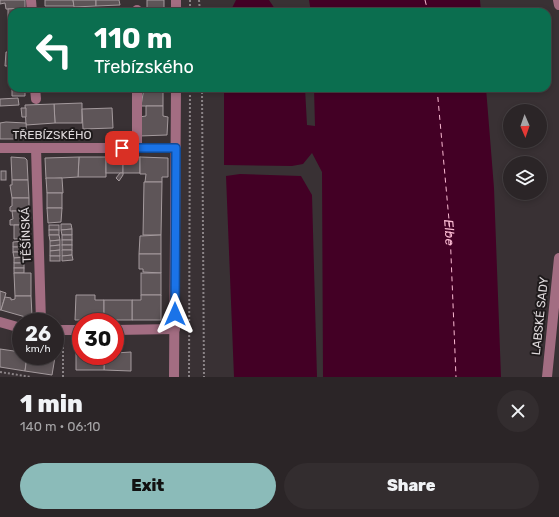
<!DOCTYPE html>
<meta charset="utf-8">
<style>
body{margin:0;font-family:Rubik,sans-serif;background:#332d2f;color:#f1f3f6;height:100vh;display:flex;flex-direction:column;font-size:15px;white-space:nowrap}
*{box-sizing:border-box;margin:0}
p{font-size:13px;color:#a6a5a7}
.icon{flex:none;width:22px;height:22px;fill:none;stroke:currentColor;stroke-width:2;stroke-linecap:round;stroke-linejoin:round}
.map{position:relative;height:377px;overflow:hidden}
.details{display:flex;flex-direction:column;background:#2b2527;flex:1}
.details>*{flex:none}
.guide{position:absolute;left:8px;top:8px;width:543px;height:84px;border-radius:12px;box-shadow:0 2px 6px #0003,0 0 0 1px #474244;background:#0b6e4f;color:#fff;overflow:hidden}
.needle{width:26px;rotate:178deg}
.buttons{position:absolute;left:503px;top:104px;display:grid;gap:8px}
.buttons a{display:grid;place-items:center;width:44px;height:44px;border-radius:50%;background:#2b2527;box-shadow:0 2px 6px #0003,0 0 0 1px #474244;font-size:20px}
.speed{position:absolute;left:12px;top:313px;display:flex;gap:8px;font-size:20px;font-weight:700;text-align:center}
.speed>*{display:grid;place-content:center;width:52px;height:52px;border-radius:50%;background:#2b2527;box-shadow:0 2px 6px #0003,0 0 0 1px #474244;line-height:1}
.speed small{font-size:10px;font-weight:400}
.speed .limit{border:6px solid #d22;background:#fff;color:#111}
.pin{position:absolute;display:grid;place-items:center;width:34px;height:34px;color:#fff;margin:-17px;border-radius:8px;box-shadow:0 2px 6px #0006}
.me{position:absolute;width:44px;margin:-22px;rotate:0deg;stroke-linejoin:round;filter:drop-shadow(0 0 3px #0008)}
.turn{display:flex;align-items:center;gap:14px;height:84px;padding:0 20px;font-size:18px}
.turn .icon{width:52px;height:52px;stroke-width:2.5}
.turn b{display:block;font-size:28px;line-height:34px}
.round{display:grid;place-items:center;flex:none;width:42px;height:42px;border-radius:21px;background:#332d2f}
.overview{display:flex;align-items:center;justify-content:space-between;height:68px;padding:0 20px}
h1{font-size:24px;font-weight:800;line-height:30px}
.button{display:flex;gap:8px;margin-top:auto;padding:8px 20px}
.button a{flex:1;height:46px;border-radius:24px;background:#8bbbb9;color:#111;font-size:16px;font-weight:800;line-height:46px;text-align:center}
.button a+a{background:#332d2f;color:#f1f3f6}
.map>svg:first-child{display:block}
</style>
<div class="map">
<svg width="559" height="377" viewBox="0 0 559 377">
<rect width="100%" height="100%" fill="#393134"/>
<g fill="#430025">
<polygon points="236,0 269,0 277,12 230,12"/>
<polygon points="309,0 480,0 481,12 311,12"/>
<polygon points="224,88 305,88 307,125 315,126 314,88 486,88 494,188 501,377 323,377 322,172 312,153 303,164 292,166 224,165"/>
<polygon points="240,174 301,176 312,195 317,377 234,377 226,176"/>
</g>
<g fill="none" stroke-linecap="round" stroke-linejoin="round">
<g stroke="#fabad2" stroke-width="1" stroke-dasharray="5 4" stroke-linecap="butt">
<polyline points="425,0 428,12"/>
<path id="s1" d="M 437,88 L 450,231 L 456,377"/>
</g>
</g>
<g fill="#5e5558" stroke="#a49a9d">
<polygon points="0,0 25,0 25,9 6,9 5,3 0,4"/>
<polygon points="45,0 73,0 74,6 45,6"/>
<polygon points="73,0 96,0 96,6 74,7"/>
<polygon points="96,0 119,0 120,5 96,6"/>
<rect x="147" y="0" width="17" height="10"/>
<polygon points="23,8 23,12 12,12 12,23 8,24 8,9"/>
<polygon points="143,10 164,10 164,12 142,12"/>
<polygon points="6,52 12,52 12,73 9,74 8,66 5,66"/>
<polygon points="12,86 12,88 25,88 25,96 12,96"/>
<polygon points="144,88 165,88 165,92 163,92 163,106 141,106"/>
<polygon points="18,98 19,105 0,106 0,99"/>
<polygon points="82,103 82,123 55,123 54,104"/>
<polygon points="54,104 55,123 26,125 25,105"/>
<polygon points="146,106 163,106 163,116 168,117 167,135 139,136 139,117 146,116"/>
<polygon points="21,108 26,108 26,117 22,117"/>
<polygon points="112,108 113,128 83,129 82,109"/>
<polygon points="6,122 26,123 27,139 0,139 0,123"/>
<polygon points="11,157 25,158 27,160 28,180 12,180"/>
<polygon points="79,157 106,157 106,177 78,177"/>
<polygon points="79,157 78,177 46,179 45,158"/>
<rect x="106" y="157" width="17" height="16"/>
<rect x="123" y="157" width="17" height="16"/>
<polygon points="140,157 168,158 168,177 162,177 162,182 145,182 146,174 140,174"/>
<rect x="1" y="171" width="5" height="9"/>
<polygon points="120,173 123,173 123,175 119,181 116,178"/>
<polygon points="46,178 62,178 63,193 47,193"/>
<polygon points="12,180 28,180 29,198 12,198 10,185 12,185"/>
<polygon points="144,182 162,182 161,235 143,235"/>
<rect x="47" y="193" width="15" height="15"/>
<polygon points="12,198 29,198 29,211 10,211 10,207 12,206"/>
<polygon points="47,208 62,208 61,222 48,223"/>
<polygon points="12,211 29,211 29,225 10,225 10,220 13,219"/>
<polygon points="61,224 71,224 72,229 61,230"/>
<polygon points="14,225 29,225 30,238 14,239"/>
<rect x="49" y="225" width="10" height="5"/>
<polygon points="72,229 72,235 62,235 61,230"/>
<rect x="49" y="230" width="10" height="5"/>
<polygon points="49,235 59,235 60,240 50,241"/>
<rect x="62" y="235" width="10" height="5"/>
<polygon points="161,235 161,254 139,254 140,236"/>
<polygon points="60,240 60,245 50,246 50,241"/>
<rect x="62" y="240" width="10" height="5"/>
<polygon points="24,241 24,247 13,247 13,242"/>
<polygon points="60,245 60,250 50,251 50,246"/>
<rect x="62" y="245" width="10" height="5"/>
<rect x="13" y="247" width="11" height="5"/>
<polygon points="60,250 60,256 50,256 50,251"/>
<polygon points="62,250 72,250 72,255 62,256"/>
<polygon points="13,252 24,252 24,257 14,258"/>
<polygon points="139,254 161,254 161,273 143,272 143,269 139,269"/>
<polygon points="72,255 73,260 62,261 62,256"/>
<rect x="50" y="256" width="10" height="5"/>
<polygon points="24,257 24,263 14,263 14,258"/>
<rect x="14" y="263" width="10" height="5"/>
<rect x="14" y="268" width="10" height="5"/>
<polygon points="14,273 31,273 31,296 15,296"/>
<rect x="141" y="273" width="20" height="22"/>
<polygon points="0,291 6,293 1,310 0,310"/>
<polygon points="76,295 95,295 95,300 104,300 104,320 75,320"/>
<polygon points="141,295 161,295 161,320 132,320 132,300 141,300"/>
<polygon points="15,296 31,296 32,316 29,318 1,310 5,297 11,298 11,300 15,299"/>
<rect x="104" y="300" width="28" height="20"/>
<polygon points="0,349 21,352 21,356 27,356 25,371 0,367"/>
<polygon points="131,352 131,371 104,370 104,356 115,356 115,353"/>
<polygon points="76,353 81,353 81,356 104,356 104,370 76,370"/>
<polygon points="27,356 55,357 52,375 25,371"/>
</g>
<g fill="none" stroke-linecap="round" stroke-linejoin="round">
<g stroke="#8b8487" stroke-width="2" stroke-dasharray="2 2" stroke-linecap="butt">
<polyline points="190,0 190,12"/>
<polyline points="199,0 200,12"/>
<polyline points="202,88 204,377"/>
<polyline points="0,372 31,377"/>
<polyline points="63,377 63,340"/>
<polyline points="189,377 190,88"/>
</g>
<g stroke="#a36d82" stroke-width="10">
<polyline points="31,0 32,12"/>
<polyline points="176,0 176,12"/>
<polyline points="558,0 559,5"/>
<polyline points="137,10 137,12"/>
<polyline points="35,88 36,99"/>
<polyline points="137,88 137,148"/>
<polyline points="0,148 176,148"/>
<polyline points="36,148 41,322"/>
<polyline points="0,322 21,328"/>
<polyline points="55,330 81,330"/>
<polyline points="115,330 175,329"/>
<polyline points="174,377 176,88"/>
<polyline points="547,377 559,258"/>
</g>
</g>
<g fill="none" stroke-linecap="round" stroke-linejoin="round">
<g stroke="#114b97" stroke-width="10">
<polyline id="route" points="122,148 176,148 175,314"/>
</g>
<use href="#route" stroke="#1a73e8" stroke-width="7"/>
</g>
<g text-anchor="middle" dominant-baseline="central" stroke-width="4" stroke-linejoin="round" paint-order="stroke">
<g font-size="12" fill="#ded9db" stroke="#1e1a1b">
<text x="52" y="135">TŘEBÍZSKÉHO</text>
<text transform="translate(26 235) rotate(-92)">TĚŠÍNSKÁ</text>
<text transform="translate(540 316) rotate(-84)">LABSKÉ SADY</text>
</g>
<g font-size="13" font-style="italic" fill="#fabad2" stroke="#1e1a1b">
<text stroke="none"><textPath href="#s1" startOffset="145">Elbe</textPath></text>
</g>
</g>
</svg>
<div class="buttons">
<a><svg class="needle" viewBox="-14 -14 28 28"><path d="M0-13l5 13h-10z" fill="#e53935"/><path d="M0 13l5-13h-10z" fill="#a6a5a7"/></svg></a>
<a><svg class="icon" aria-label="layers" viewBox="0 0 24 24"><path d="M12 4l9 5-9 5-9-5zM3 14l9 5 9-5"/></svg></a>
</div>
<div class="speed"><div>26<small>km/h</small></div><div class="limit">30</div></div>
<div class="pin" style="left:122px;top:148px;background:#d93025"><svg class="icon" aria-label="arrive" viewBox="0 0 24 24"><path d="M6 21V4h12l-3 4 3 4H6"/></svg></div>
<svg class="me" style="left:175px;top:314px" viewBox="-20 -20 40 40"><path d="M0-17L14 15 0 8-14 15z" fill="#1a73e8" stroke="#fff" stroke-width="4"/></svg>
<div class="guide">
<div class="turn"><svg class="icon" aria-label="left" viewBox="0 0 24 24"><path d="M17 20v-9H6M10 6l-5 5 5 5"/></svg><div><b>110 m</b>Třebízského</div></div>
</div>
</div>
<section class="details">
<div class="overview"><div><h1>1 min</h1><p>140 m · 06:10</p></div><a class="round"><svg class="icon" aria-label="close" viewBox="0 0 24 24"><path d="M6 6l12 12M18 6L6 18"/></svg></a></div>
<div class="button"><a>Exit</a><a>Share</a></div>
</section>
